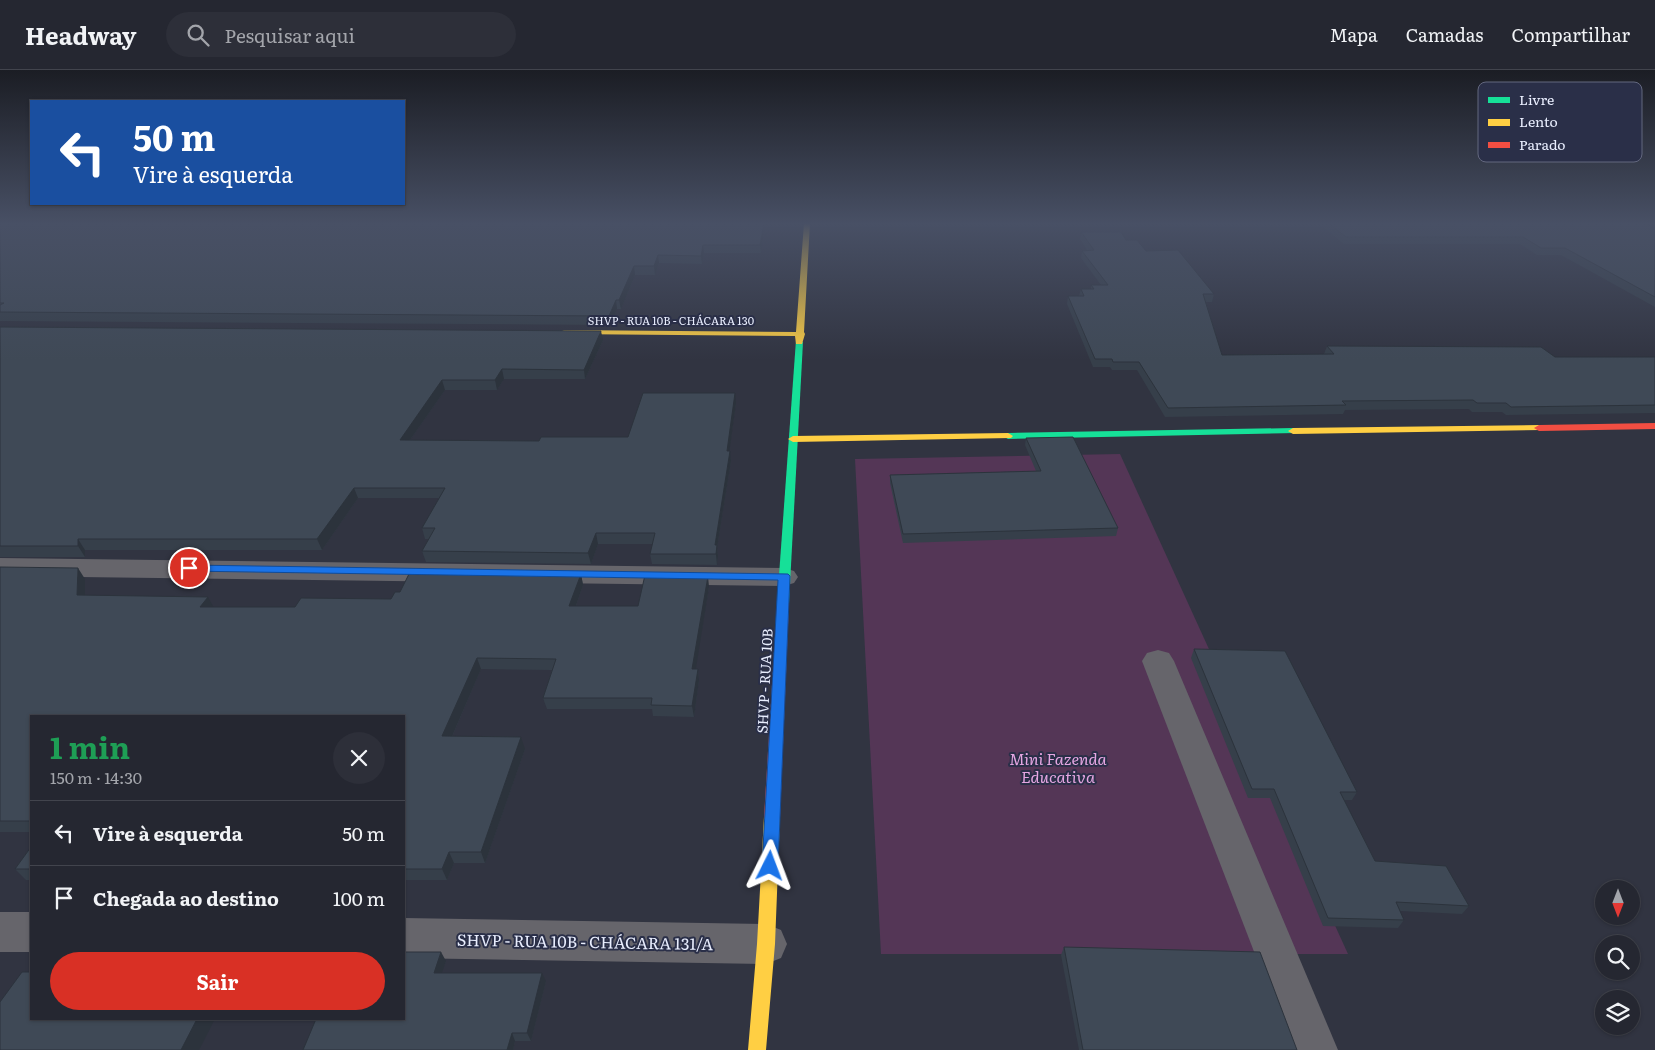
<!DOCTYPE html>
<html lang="pt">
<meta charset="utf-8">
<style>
body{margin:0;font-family:Literata,serif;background:#2d2f39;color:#f1f3f6;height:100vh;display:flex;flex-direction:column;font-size:19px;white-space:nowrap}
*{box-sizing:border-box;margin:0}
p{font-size:16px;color:#a3a5ab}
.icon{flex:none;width:28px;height:28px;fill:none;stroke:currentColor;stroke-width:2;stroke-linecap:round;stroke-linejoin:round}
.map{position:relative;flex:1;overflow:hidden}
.side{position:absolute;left:30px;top:645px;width:375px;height:305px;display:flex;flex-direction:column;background:#252731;border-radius:0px;box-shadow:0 1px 4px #0004,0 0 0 1px #42444d}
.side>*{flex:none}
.top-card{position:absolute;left:30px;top:30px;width:375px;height:105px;border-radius:0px;box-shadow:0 1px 4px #0004,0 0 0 1px #42444d;background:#1a4fa0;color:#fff;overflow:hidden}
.needle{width:32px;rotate:180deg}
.buttons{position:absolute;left:1595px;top:810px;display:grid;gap:10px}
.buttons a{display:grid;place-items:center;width:45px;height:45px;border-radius:50%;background:#252731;box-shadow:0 1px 4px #0004,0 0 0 1px #42444d;font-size:25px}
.pin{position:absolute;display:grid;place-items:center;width:42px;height:42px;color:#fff;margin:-21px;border:2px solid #fff;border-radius:50%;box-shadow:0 1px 5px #0007}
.me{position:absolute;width:55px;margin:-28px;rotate:3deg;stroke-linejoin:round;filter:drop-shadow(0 0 4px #0008)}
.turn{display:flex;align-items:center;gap:18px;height:105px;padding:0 20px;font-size:22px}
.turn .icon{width:65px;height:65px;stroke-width:2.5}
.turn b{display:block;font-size:35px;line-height:42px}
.round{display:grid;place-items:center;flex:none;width:52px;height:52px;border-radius:26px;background:#2d2f39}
.headline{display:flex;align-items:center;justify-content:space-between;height:85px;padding:0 20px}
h1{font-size:30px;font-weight:700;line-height:38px;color:#1e9e55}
.primary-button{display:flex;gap:10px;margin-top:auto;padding:10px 20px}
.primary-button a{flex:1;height:58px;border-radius:30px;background:#d93025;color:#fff;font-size:20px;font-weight:700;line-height:58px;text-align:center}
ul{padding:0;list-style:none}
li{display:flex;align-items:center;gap:15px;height:65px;padding:0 20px;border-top:1px solid #42444d}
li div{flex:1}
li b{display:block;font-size:19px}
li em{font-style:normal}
header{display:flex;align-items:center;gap:30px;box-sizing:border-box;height:70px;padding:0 25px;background:#252731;border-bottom:1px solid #42444d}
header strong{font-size:24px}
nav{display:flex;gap:28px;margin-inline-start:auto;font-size:18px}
.search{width:350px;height:45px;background:#2d2f39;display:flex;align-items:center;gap:12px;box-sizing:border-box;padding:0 18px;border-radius:28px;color:#a3a5ab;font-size:19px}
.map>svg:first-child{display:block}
</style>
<header>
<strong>Headway</strong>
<div class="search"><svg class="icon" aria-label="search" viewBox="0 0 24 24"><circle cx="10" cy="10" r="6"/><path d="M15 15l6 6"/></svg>Pesquisar aqui</div>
<nav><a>Mapa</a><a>Camadas</a><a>Compartilhar</a></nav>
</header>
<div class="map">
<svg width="1655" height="980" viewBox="0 0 1655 980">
<rect width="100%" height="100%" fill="#313441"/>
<polygon fill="#543656" points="1120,384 1348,884 881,884 855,389"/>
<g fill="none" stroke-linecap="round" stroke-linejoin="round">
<g fill="#66656b" fill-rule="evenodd">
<polygon points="0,488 784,498 794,501 798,507 794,513 784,516 0,506"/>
<polygon points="1158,580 1169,583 1174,591 1338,980 1292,980 1142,591 1147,583"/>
<rect x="0" y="842" width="31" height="40"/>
<polygon points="404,848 766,854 781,860 787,874 781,888 766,894 404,888"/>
</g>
<g fill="#16e098" fill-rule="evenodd">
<polygon points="796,270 803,272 789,533 783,537 777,533"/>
<polygon points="1293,358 1298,361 1296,363 1008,369 1003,366 1008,363"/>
</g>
<g fill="#ffcf43" fill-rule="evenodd">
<polygon points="804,153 810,153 804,262 805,264 802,274 796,274 795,266 564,264 560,262 564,260 796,262"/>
<polygon points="1539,355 1542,356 1542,360 1293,364 1288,361 1293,358"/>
<polygon points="1008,363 1013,366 1011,368 793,372 788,369 793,366"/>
<polygon points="772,741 777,742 780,747 775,874 766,980 748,980 757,874 764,747 767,742"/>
</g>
<g fill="#f24e42" fill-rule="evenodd">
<polygon points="1655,353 1655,359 1539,361 1534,358 1539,355"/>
<polygon points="783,529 789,533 780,747 777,752 772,753 767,752 764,747 777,533"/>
</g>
</g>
<g fill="#363f4a">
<polygon points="0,153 765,153 761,183 704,183 702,194 659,193 655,205 635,205 621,239 617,239 610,255 0,251"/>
<polygon points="1318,153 1642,153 1655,159 1655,237 1561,185 1537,185 1520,174 1344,174"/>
<polygon points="1081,162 1126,170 1146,181 1214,224 1212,232 1206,232 1222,285 1324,284 1327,276 1555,287 1655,287 1655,343 1506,345 1502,342 1472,342 1469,339 1345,340 1343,344 1165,347 1137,300 1112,300 1110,297 1093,297 1067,234 1068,226 1079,226 1081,219 1091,219 1091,215 1101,215 1081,188 1082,181 1087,180 1080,169"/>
<polygon points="0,257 603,270 585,309 504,309 497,320 445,320 410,370 539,371 628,367 736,333 729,381 731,391 717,478 718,486 717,495 652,494 650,484 653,474 598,474 591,494 426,492 422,481 429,469 425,469 422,458 439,428 358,428 322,480 85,480 85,487 0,487"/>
<polygon points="1026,368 1118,458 1116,466 903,473 890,413 890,405 1036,401 1025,375"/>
<polygon points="0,497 85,509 85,525 213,537 295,537 391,529 400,522 581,504 583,515 576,536 638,536 709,517 695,599 698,599 699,610 694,647 653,646 652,639 547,639 543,628 552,600 481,599 452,667 525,679 485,793 454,793 447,810 404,810 404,646 31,646 31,762 0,762"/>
<polygon points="1194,579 1357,722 1352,730 1344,730 1375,791 1469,836 1462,844 1400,841 1404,850 1398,858 1323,856 1270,728 1248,728 1191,588"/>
<polygon points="31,777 31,810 26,810 15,799"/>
<polygon points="1064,877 1297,980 1079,980 1061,885"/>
<polygon points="446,891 441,903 546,911 531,971 515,971 513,980 303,980"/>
</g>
<g fill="#2c333c">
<polygon points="764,153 765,153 761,183 760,175"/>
<polygon points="703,175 704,183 702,194 701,186"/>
<polygon points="658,185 659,193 655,205 654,196"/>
<polygon points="634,196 635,205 621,239 619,230"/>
<polygon points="616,230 617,239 610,255 609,246"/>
<polygon points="601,261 603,270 585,309 584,300"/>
<polygon points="502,299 504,309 497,320 495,310"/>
<polygon points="442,310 445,320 403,380 400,370"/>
<polygon points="735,323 736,333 728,391 727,381"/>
<polygon points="730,381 731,391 717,478 718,486 717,495 715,475"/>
<polygon points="354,418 358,428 322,480 317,469"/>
<polygon points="596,463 598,474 591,494 588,483"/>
<polygon points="78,469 85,480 85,487 78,476"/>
<polygon points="78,498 85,509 85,536 77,525"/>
<polygon points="581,504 583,515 572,547 569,536"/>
<polygon points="708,506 709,517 694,610 692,599"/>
<polygon points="208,527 214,538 200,537"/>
<polygon points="477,588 481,599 447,678 442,666"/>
<polygon points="698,599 699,610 694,647 692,636"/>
<polygon points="521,667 525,679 485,793 481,782"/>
<polygon points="449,782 454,793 447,810 442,799"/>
<polygon points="441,882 446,891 439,911 434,903"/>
<polygon points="542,903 546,911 531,971 527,963"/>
<polygon points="197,949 215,949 199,980 181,980"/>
<polygon points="512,963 515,971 513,980 507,980"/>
</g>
<g fill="#3f4956" stroke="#2c333c">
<polygon points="0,153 764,153 760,175 703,175 701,186 658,185 654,196 634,196 619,230 616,230 609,246 0,242 0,235 4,233 0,233"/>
<polygon points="1328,153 1642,153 1655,159 1655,227 1565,178 1541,178 1523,167 1346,167"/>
<polygon points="1081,162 1121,162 1126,170 1137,170 1146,181 1178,180 1214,224 1203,224 1222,285 1334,284 1327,276 1541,277 1555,287 1655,287 1655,335 1511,337 1506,333 1477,333 1473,330 1342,331 1346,335 1168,338 1139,292 1113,292 1112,289 1095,289 1068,226 1084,226 1081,219 1094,219 1091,215 1108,215 1082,181 1094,180"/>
<polygon points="0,257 601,261 584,300 502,299 495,310 442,310 400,370 539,371 541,367 628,367 643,323 735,323 727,381 730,381 715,475 717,475 716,484 650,484 655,463 596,463 588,483 422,481 435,458 422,458 445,418 354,418 317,469 78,469 78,476 0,476"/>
<polygon points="1073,367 1118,458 903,464 890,405 1041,401 1026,368"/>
<polygon points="0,497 78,498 77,525 208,527 200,537 295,537 301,528 391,529 395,522 400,522 410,502 581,504 569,536 638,536 645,505 708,506 692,599 698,599 692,636 651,635 652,628 543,628 556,589 477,588 442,666 521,667 481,782 449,782 442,799 404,799 404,646 31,646 31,751 0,751"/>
<polygon points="1194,579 1285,581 1357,722 1340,722 1375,791 1446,796 1469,836 1396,832 1404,850 1328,848 1274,719 1252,719"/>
<polygon points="31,777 31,799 15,799"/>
<polygon points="1064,877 1260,882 1297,980 1083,980"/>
<polygon points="404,882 441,882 434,903 542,903 527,963 512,963 507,980 303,980 316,949 404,949"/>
<polygon points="22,902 31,902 31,949 197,949 181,980 0,980 0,932"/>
</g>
<linearGradient id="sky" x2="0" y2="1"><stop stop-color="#1b1d24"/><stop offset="0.53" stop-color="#485065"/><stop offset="1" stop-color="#485065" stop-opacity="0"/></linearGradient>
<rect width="1655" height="290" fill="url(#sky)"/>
<polygon fill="#1a73e8" stroke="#114b97" points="189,495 788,504 790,506 778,796 776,802 770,804 764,802 762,796 778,510 185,501 184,498 185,496"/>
<g text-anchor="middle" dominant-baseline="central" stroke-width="4" stroke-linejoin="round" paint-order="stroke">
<g font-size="11" fill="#e9eefe" stroke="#2a2f48">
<text x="671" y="250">SHVP - RUA 10B - CHÁCARA 130</text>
</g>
<g font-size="14" fill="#e9eefe" stroke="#2a2f48">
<text transform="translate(764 611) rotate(-87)">SHVP - RUA 10B</text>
</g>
<g font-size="16" font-style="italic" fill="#e5a6e2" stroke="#2a2f48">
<text x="1058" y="688">Mini Fazenda<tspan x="1058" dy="18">Educativa</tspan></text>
</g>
<g font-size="16" fill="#e9eefe" stroke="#2a2f48">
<text transform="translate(585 871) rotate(1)">SHVP - RUA 10B - CHÁCARA 131/A</text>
</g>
</g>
<rect x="1478" y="12" width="164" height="80" rx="8" fill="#2a2f48" stroke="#63687f" stroke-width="1"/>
<rect x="1488" y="27" width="22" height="6" fill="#16e098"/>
<rect x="1488" y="49" width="22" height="7" fill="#ffcf43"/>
<rect x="1488" y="72" width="22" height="6" fill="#f24e42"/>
<g font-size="14" fill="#e9eefe">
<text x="1519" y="35">Livre</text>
<text x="1519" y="57">Lento</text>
<text x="1519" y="80">Parado</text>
</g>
</svg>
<div class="buttons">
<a><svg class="needle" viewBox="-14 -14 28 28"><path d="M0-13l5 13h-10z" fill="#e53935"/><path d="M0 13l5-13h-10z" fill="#a3a5ab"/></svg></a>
<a><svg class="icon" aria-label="search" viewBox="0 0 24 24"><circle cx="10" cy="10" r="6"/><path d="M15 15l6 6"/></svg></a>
<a><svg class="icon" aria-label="layers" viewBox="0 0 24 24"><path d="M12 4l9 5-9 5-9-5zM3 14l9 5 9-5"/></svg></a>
</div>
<div class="pin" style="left:189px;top:498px;background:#d93025"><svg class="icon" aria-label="arrive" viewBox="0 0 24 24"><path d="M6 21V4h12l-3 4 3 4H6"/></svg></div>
<svg class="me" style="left:770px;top:796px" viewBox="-20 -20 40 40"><path d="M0-17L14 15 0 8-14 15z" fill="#1a73e8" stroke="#fff" stroke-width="4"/></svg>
<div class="top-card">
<div class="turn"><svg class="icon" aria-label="left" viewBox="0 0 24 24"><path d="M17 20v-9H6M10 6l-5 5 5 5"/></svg><div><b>50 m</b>Vire à esquerda</div></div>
</div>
<section class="side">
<div class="headline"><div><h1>1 min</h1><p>150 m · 14:30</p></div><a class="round"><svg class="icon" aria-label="close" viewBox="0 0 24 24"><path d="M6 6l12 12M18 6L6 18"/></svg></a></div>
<ul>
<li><svg class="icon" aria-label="left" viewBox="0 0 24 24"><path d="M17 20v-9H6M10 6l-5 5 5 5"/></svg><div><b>Vire à esquerda</b></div><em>50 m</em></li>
<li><svg class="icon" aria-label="arrive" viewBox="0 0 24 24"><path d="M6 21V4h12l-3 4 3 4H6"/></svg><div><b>Chegada ao destino</b></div><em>100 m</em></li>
</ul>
<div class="primary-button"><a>Sair</a></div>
</section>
</div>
